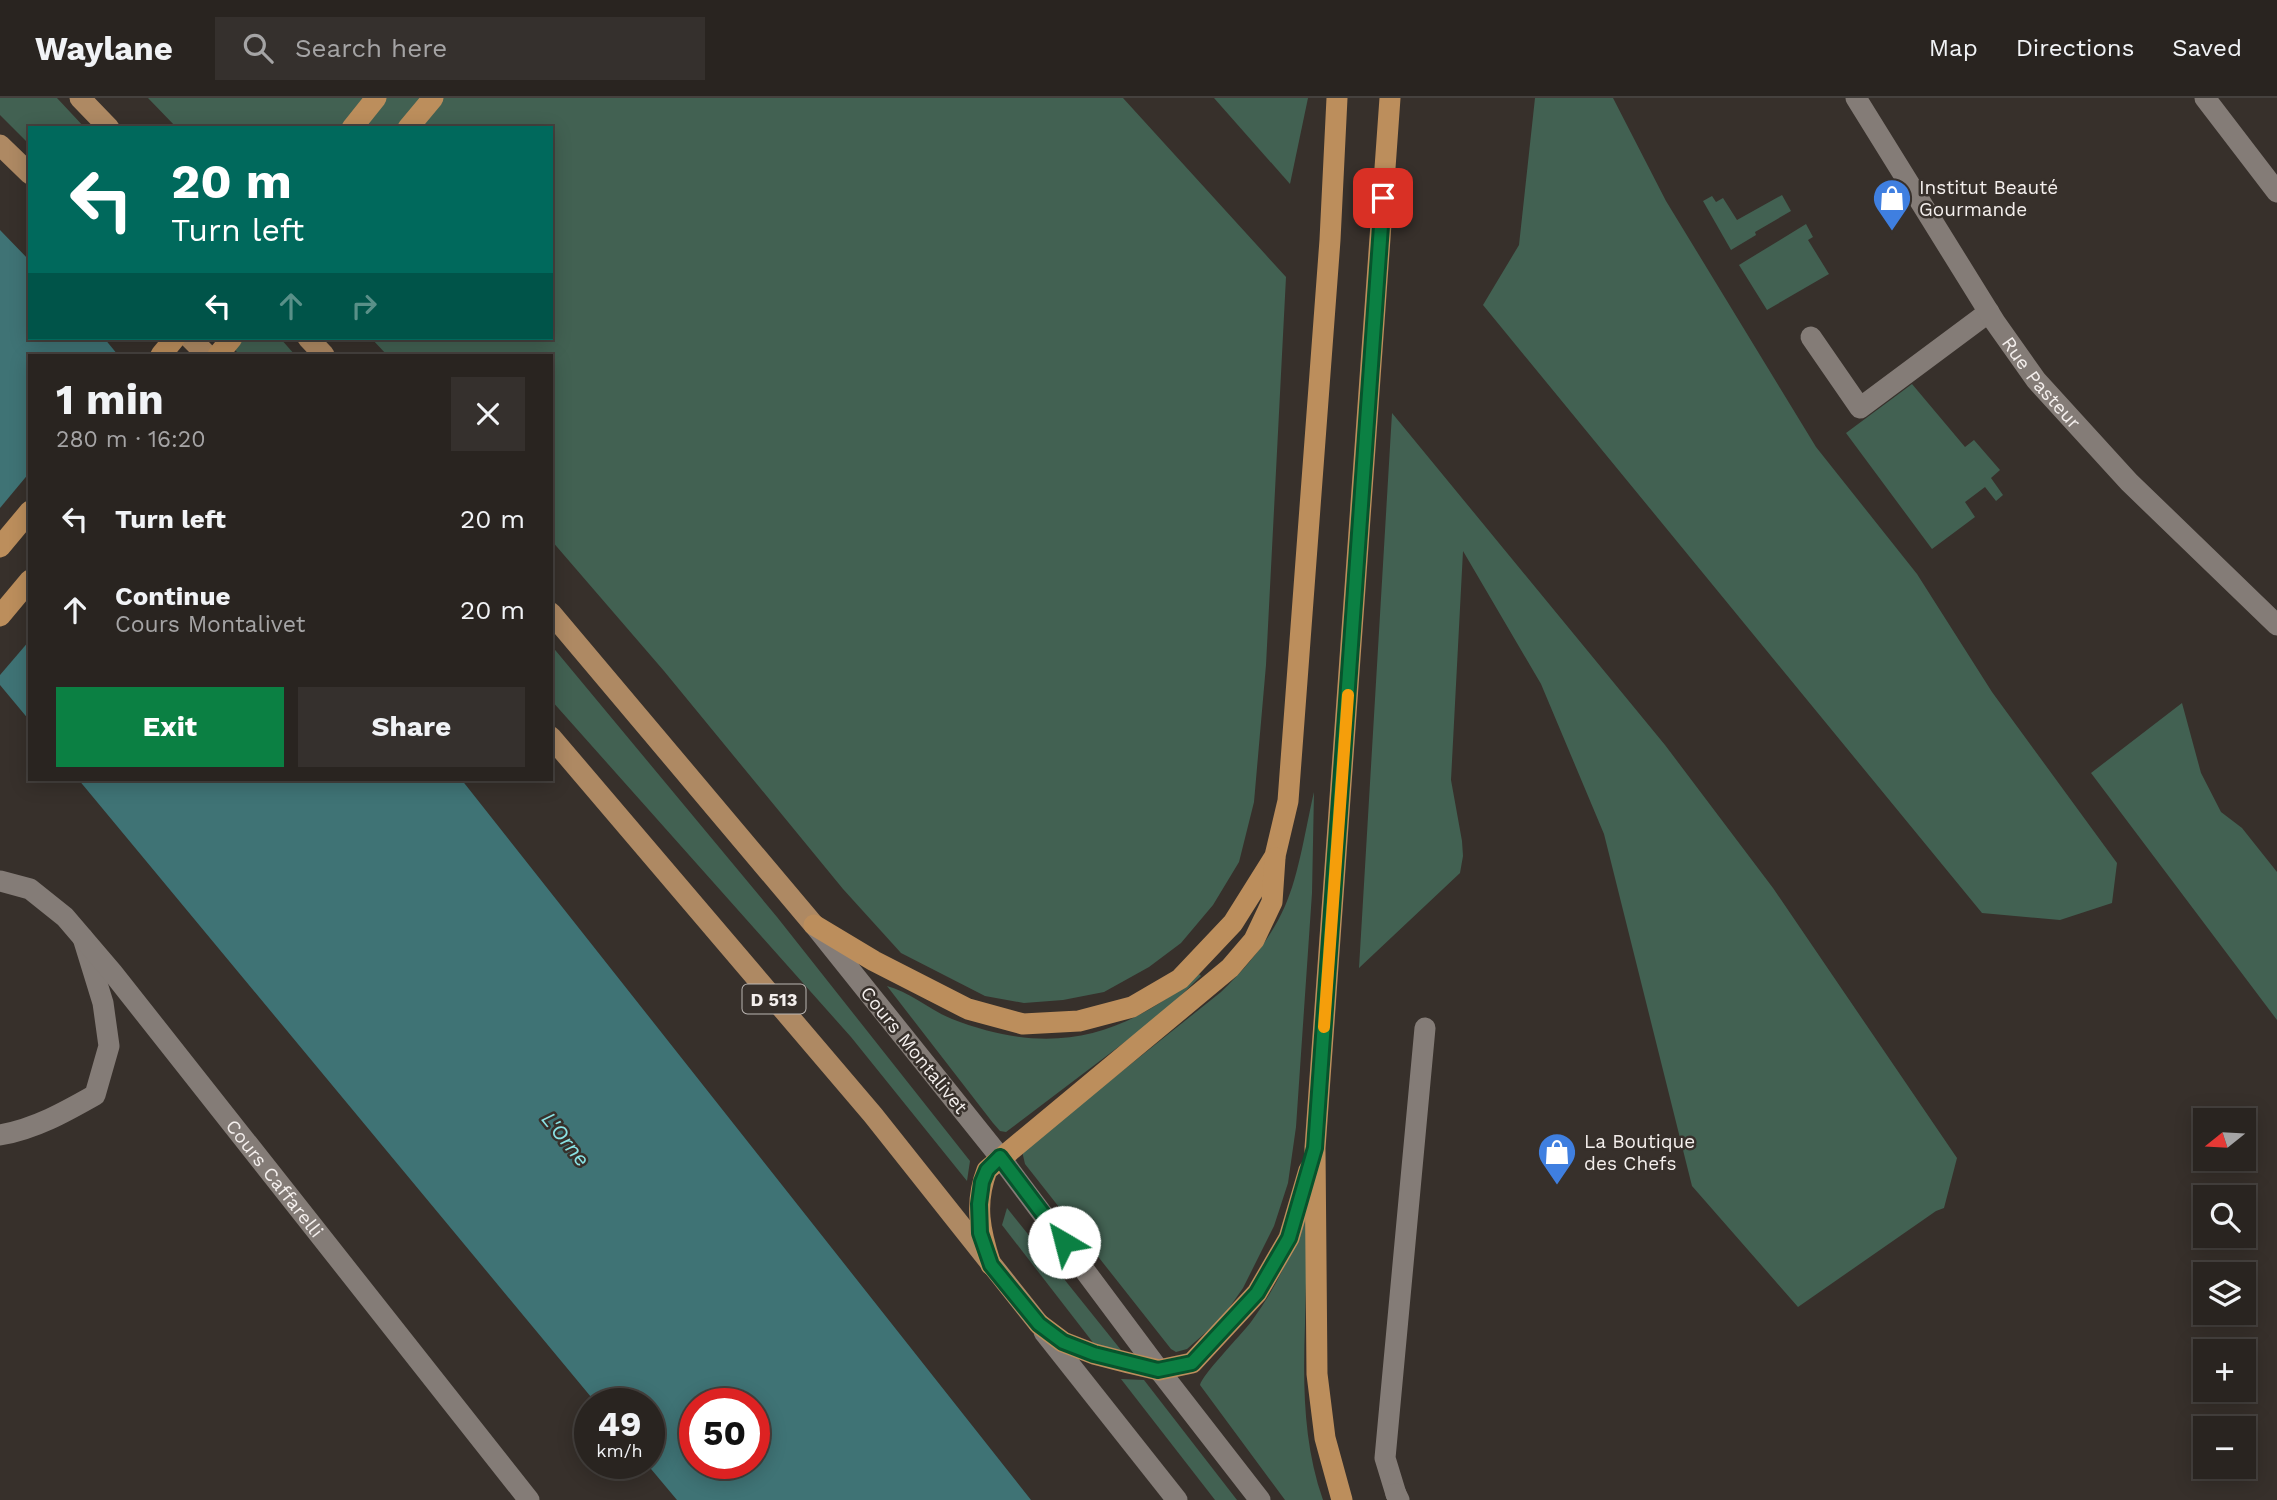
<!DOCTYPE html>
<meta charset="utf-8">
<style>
body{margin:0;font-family:"Work Sans",sans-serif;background:#35302d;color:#f1f3f6;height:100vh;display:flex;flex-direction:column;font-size:26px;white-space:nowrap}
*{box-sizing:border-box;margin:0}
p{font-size:23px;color:#a5a4a5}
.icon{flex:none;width:38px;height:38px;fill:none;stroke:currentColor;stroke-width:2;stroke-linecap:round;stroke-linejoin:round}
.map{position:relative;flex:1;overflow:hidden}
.side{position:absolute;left:28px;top:256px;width:525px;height:427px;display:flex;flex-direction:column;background:#292420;border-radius:0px;box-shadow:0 4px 18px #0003,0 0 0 2px #45413e}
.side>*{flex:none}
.hud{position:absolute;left:28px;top:28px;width:525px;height:214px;border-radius:0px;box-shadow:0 4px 18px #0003,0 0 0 2px #45413e;background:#00695c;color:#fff;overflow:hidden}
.needle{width:46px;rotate:252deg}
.controls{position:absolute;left:2193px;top:1010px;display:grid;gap:14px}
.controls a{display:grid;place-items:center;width:63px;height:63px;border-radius:0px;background:#292420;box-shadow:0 4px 18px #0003,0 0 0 2px #45413e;font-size:35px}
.speed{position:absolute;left:574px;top:1290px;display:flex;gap:14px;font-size:35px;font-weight:700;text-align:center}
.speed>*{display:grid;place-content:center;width:91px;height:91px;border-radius:50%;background:#292420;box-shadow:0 4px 18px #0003,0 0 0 2px #45413e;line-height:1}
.speed small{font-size:18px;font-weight:400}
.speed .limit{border:10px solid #d22;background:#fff;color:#111}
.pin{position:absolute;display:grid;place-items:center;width:60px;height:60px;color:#fff;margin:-30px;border-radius:14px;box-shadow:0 4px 10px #0006}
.me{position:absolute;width:77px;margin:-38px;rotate:323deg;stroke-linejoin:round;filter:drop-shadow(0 0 5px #0008)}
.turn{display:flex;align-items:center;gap:24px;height:147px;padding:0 28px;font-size:32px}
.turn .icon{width:91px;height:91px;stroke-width:2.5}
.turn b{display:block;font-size:49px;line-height:60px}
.lanes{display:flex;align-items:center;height:66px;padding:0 28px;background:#0003;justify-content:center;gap:35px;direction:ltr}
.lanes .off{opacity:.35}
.round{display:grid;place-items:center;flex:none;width:74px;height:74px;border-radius:0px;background:#35302d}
.summary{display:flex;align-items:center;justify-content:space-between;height:119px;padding:0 28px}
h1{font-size:42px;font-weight:700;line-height:52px}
.action{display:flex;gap:14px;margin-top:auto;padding:14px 28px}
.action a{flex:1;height:80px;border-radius:0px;background:#0b8043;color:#fff;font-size:28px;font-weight:700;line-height:80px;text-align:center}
.action a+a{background:#35302d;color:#f1f3f6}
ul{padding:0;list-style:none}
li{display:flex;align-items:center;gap:21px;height:91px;padding:0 28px}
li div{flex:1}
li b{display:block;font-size:26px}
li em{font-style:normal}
header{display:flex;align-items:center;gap:42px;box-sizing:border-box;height:98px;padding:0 35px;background:#292420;border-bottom:2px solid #45413e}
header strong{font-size:33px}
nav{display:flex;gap:38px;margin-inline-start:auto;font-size:24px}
.search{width:490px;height:63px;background:#35302d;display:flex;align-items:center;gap:18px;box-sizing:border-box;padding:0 24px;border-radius:0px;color:#a5a4a5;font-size:26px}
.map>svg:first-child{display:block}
</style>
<header>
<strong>Waylane</strong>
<div class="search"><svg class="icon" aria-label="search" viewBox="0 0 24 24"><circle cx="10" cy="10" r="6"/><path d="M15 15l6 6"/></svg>Search here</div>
<nav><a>Map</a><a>Directions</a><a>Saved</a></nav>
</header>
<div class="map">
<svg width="2277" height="1402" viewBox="0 0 2277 1402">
<rect width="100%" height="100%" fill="#37302b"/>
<g fill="#426152">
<polygon points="0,0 57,0 85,30 30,30 30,47 0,17"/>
<polygon points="148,0 1123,0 1286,179 1266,567 1254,704 1239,764 1213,807 1181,845 1149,869 1104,894 1063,902 1024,905 985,898 901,855 843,791 664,573 551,442 551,257 387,257 371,240 551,240 551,30 177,30"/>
<polygon points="1214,0 1308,0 1290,86"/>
<polygon points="1535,0 1613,0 1666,103 1816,349 1917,476 1992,594 2117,765 2112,805 2060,822 1982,815 1483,207 1519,147"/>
<polygon points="1782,97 1791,113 1755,134 1756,137 1731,152 1703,103 1712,98 1716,104 1723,100 1737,122"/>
<polygon points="1806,126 1813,139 1808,142 1829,176 1767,212 1739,167"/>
<polygon points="223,240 280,240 295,257 240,257"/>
<polygon points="1912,286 1965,349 1974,342 2000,372 1991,380 2003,397 1996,403 1985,389 1965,404 1975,419 1932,451 1846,335"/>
<polygon points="1392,315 1665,647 1773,790 1957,1060 1944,1110 1936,1113 1798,1209 1692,1088 1604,736 1541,586 1463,453 1451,682 1462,743 1463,758 1460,775 1359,870"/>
<polygon points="551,547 777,819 970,1063 967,1083 851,939 551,602"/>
<polygon points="2182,605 2201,675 2221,714 2242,730 2277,774 2277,922 2091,675"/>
<path d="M 1314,694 L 1312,795 L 1296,1029 L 1288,1085 L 1274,1128 L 1243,1190 L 1222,1220 L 1187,1251 L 1176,1254 L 1171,1251 L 1025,1066 L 1022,1053 L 1221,894 C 1247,869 1270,842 1285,808 C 1299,777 1306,728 1314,694 Z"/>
<path d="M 1199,876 L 1201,878 L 1170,908 L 1142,931 L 1006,1034 L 1000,1033 L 993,1025 L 887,888 C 908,893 930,912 952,921 C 1050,959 1121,941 1199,876 Z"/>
<path d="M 1309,1097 C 1307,1140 1306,1183 1305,1226 C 1303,1286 1303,1345 1323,1402 L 1285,1402 L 1200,1287 C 1202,1277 1241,1237 1251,1224 C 1279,1186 1299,1142 1309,1097 Z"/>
<polygon points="1007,1110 1121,1252 1098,1251 1002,1127"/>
<polygon points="1121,1281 1144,1282 1237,1402 1215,1402"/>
</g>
<g fill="#3f7375" fill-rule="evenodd">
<polygon points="0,132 30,163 30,240 104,240 118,257 30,257 30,623 0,587"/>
<path d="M 78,681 L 461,681 L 1031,1402 L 677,1402 L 646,1365 L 649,1365 L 649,1306 L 596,1305 ZM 695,1306 L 754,1306 L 754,1365 L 695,1365 Z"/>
</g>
<polygon fill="#37302b" points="30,374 30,542 0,577 0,410"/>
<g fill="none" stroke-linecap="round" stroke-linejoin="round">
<g stroke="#847c77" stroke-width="21">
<polyline points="1811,239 1860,310 1989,214"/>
<path d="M 0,1037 C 35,1031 65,1014 95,997 L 109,948 L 103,905 L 83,840"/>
<polyline points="1396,1396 1385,1360 1425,930"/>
</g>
<g stroke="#847c77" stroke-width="21">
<polyline points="2205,0 2277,94"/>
<polyline points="1396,1396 1399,1402"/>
</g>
<path stroke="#847c77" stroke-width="21" id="s1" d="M 0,783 L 30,791 L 65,819 L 112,874 L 529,1402"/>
<g stroke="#847c77" stroke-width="21">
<path id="s2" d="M 1856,0 L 1995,224 L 2036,282 L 2129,384 L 2277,527"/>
<polyline points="815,828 1000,1059 1159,1272 1260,1402"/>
<polyline points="1044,1234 1177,1402"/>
</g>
<g stroke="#ae8963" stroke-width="21">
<polyline points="80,0 109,30"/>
<polyline points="0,47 30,76"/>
<polyline points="190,240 207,257"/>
<polyline points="308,240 324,257"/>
<polyline points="551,515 814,827"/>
<polyline points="551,639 873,1017 1039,1226"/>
</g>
<g stroke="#bc8e5c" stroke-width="21">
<polyline points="352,30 376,0"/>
<polyline points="408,30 433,0"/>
<polyline points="161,257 175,240"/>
<polyline points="218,257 232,240"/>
<polyline points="0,449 30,413"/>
<polyline points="0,518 30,482"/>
<polyline points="814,827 874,863 968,911 1023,926 1079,923 1132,909 1180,881 1233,825 1275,758 1288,703 1330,142 1337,0"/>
<path d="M 991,1167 C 980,1133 974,1106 987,1072 L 1230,870 L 1254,842 L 1272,804 L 1275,760"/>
<polyline points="1039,1226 1063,1244 1094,1256 1129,1265 1159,1272 1192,1265 1257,1195 1289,1140 1309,1072"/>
<polyline points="1342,1402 1325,1340 1317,1276 1315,1050 1390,0"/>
</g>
</g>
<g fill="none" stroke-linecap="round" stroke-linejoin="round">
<g stroke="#07532c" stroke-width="18">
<polyline id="route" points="1064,1144 1000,1059 987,1072 982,1084 979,1106 980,1135 991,1167 1039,1226 1063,1244 1094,1256 1158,1272 1192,1265 1257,1195 1289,1140 1315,1050 1383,100"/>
</g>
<use href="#route" stroke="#0b8043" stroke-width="12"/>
<polyline stroke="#f59e0b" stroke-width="12" points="1324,929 1348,597"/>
</g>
<defs>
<g id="shop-pin" transform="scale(2.0125)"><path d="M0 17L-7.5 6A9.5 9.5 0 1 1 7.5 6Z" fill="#3f7fe0" stroke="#37302b"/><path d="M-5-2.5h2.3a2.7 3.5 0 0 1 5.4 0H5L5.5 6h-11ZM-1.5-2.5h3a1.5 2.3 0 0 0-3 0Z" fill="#fff"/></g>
</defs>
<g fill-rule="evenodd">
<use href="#shop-pin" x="1892" y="100"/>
<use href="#shop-pin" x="1557" y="1054"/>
</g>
<g text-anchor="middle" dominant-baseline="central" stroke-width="5" stroke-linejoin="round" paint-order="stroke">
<rect fill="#37302b" stroke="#bbb6b3" stroke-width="2" x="742.5" y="886.5" width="63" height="29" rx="5"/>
<g font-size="18" font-weight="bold" fill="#f4efed">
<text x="774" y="901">D 513</text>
</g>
<g font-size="19" fill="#f4efed" stroke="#37302b" text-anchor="start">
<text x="1919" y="89">Institut Beauté<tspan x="1919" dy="22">Gourmande</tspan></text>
<text x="1584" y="1043">La Boutique<tspan x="1584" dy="22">des Chefs</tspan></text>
</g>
<g font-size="19" fill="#f4efed" stroke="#37302b">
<text stroke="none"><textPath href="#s2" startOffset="340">Rue Pasteur</textPath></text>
<text transform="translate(914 952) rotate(51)">Cours Montalivet</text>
<text stroke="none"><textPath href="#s1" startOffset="411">Cours Caffarelli</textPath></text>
</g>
<g font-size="21" font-style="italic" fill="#8ae3e5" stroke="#37302b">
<text transform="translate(566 1041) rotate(51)">L'Orne</text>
</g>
</g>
</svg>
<div class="controls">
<a><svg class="needle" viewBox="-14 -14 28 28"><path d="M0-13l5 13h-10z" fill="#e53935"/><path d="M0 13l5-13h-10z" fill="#a5a4a5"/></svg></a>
<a><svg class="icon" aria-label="search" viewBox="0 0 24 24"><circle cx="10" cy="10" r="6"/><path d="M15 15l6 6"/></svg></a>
<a><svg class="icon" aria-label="layers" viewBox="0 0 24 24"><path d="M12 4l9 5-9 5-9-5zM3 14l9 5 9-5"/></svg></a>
<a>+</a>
<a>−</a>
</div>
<div class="speed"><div>49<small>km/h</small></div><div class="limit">50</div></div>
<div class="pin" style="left:1383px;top:100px;background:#d93025"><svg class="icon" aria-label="arrive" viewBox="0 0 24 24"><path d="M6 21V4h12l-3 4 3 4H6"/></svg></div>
<svg class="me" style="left:1064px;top:1144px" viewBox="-20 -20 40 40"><circle r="19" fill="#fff"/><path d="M0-13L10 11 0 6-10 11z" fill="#0b8043"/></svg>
<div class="hud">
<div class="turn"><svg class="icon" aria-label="left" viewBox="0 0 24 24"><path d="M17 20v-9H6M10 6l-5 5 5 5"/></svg><div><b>20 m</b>Turn left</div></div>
<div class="lanes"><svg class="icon" aria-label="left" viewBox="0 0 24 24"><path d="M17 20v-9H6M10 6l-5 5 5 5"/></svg><svg class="icon off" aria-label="ahead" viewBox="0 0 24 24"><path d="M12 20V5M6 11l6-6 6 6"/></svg><svg class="icon off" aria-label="right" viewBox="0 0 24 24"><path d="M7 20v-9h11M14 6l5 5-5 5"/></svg></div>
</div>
<section class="side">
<div class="summary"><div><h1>1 min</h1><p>280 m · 16:20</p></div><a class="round"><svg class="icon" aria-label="close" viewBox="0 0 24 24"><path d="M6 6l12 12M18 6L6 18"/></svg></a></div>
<ul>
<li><svg class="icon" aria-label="left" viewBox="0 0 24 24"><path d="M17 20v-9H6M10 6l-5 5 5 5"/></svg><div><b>Turn left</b></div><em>20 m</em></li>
<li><svg class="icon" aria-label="ahead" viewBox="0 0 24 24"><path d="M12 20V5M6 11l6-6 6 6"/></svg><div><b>Continue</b><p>Cours Montalivet</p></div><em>20 m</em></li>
</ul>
<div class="action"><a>Exit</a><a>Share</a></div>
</section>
</div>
